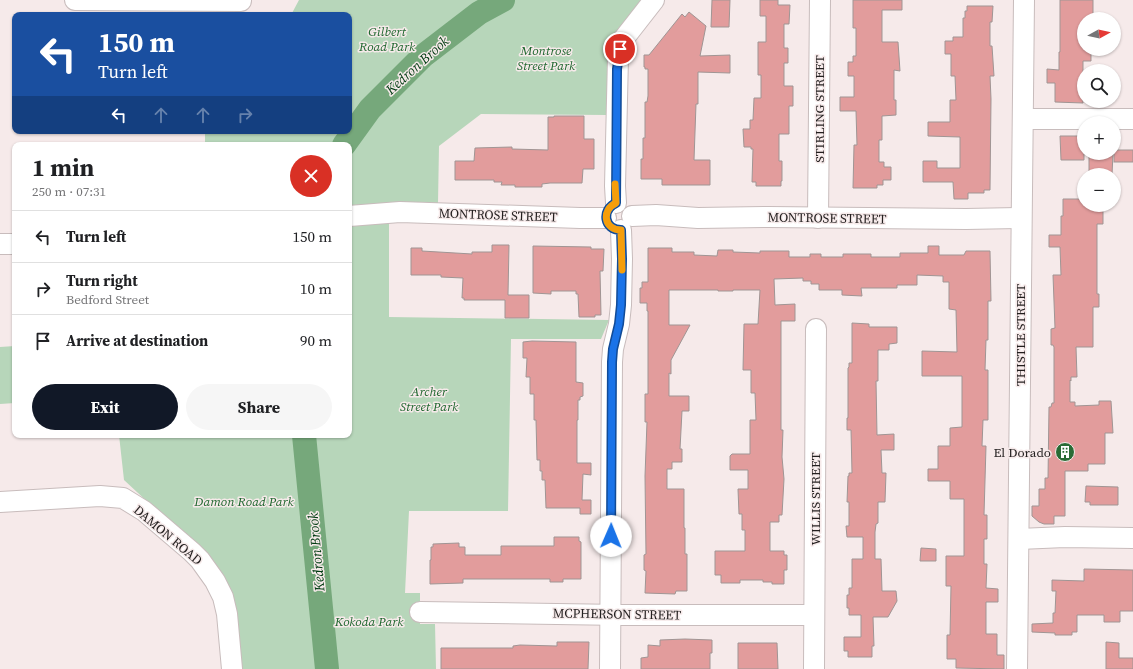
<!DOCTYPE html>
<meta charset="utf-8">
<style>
body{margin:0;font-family:"Source Serif 4",serif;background:#f6f6f6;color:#202124;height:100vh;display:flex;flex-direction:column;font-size:15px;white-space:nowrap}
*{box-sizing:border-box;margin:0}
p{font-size:13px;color:#757577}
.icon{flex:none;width:22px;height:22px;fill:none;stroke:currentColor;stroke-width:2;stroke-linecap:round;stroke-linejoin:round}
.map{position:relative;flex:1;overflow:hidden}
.sheet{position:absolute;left:12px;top:142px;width:340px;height:296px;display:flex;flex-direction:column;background:#fff;border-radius:8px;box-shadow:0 1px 3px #0004}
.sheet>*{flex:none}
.top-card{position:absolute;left:12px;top:12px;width:340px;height:122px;border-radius:8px;box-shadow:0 1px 3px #0004;background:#1a4fa0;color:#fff;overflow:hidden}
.needle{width:26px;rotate:82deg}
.buttons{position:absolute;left:1077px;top:12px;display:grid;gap:8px}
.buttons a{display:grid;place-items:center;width:44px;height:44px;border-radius:50%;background:#fff;box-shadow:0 1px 3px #0004;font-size:20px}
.pin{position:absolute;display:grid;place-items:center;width:34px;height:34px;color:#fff;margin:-17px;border:2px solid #fff;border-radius:50%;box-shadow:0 1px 4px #0007}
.me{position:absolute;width:44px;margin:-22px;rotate:1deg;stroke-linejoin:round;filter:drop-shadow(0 0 3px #0008)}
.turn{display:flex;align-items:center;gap:14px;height:84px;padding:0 20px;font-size:18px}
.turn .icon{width:52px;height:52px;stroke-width:2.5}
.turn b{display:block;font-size:28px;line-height:34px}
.lanes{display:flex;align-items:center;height:38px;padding:0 20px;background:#0003;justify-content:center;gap:20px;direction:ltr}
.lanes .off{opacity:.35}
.round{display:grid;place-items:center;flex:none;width:42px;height:42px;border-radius:21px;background:#f6f6f6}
.summary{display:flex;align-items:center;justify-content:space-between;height:68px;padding:0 20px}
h1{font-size:24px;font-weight:700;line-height:30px}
.button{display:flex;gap:8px;margin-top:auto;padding:8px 20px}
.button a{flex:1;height:46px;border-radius:24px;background:#111827;color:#fff;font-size:16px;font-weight:700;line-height:46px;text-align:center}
.button a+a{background:#f6f6f6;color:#202124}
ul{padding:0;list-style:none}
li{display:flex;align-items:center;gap:12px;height:52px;padding:0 20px;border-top:1px solid #e0e0e0}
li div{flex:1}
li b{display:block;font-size:15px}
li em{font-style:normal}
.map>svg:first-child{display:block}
</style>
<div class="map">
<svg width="1133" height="669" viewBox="0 0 1133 669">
<rect width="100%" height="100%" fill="#f6eaea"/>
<g fill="#b7d6ba">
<polygon points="299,0 644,0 615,35 608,50 608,115 481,114 439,146 438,203 389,206 389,317 609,320 601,339 511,339 508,511 409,511 405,593 420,593 420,624 435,624 436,669 237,669 233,595 207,557 124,480 119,435 349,435 349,145 205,145 205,131 349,131 349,15 291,15"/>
<polygon points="15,346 15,403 0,404 0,347"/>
</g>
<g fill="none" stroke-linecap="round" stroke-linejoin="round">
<g stroke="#76a87b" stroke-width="24">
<polyline points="344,145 370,109 423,56 479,13 503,0"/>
<polyline points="304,435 327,669"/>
</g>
</g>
<g fill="#e29c9c" stroke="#a09594">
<polygon points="712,0 730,0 729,27 711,27"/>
<polygon points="760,0 778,0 778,5 790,5 789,24 784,24 784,48 788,48 788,63 784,63 784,86 793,86 793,106 789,106 789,134 779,134 779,161 782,161 782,181 781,181 781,186 756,186 756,182 752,182 753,149 751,149 751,147 744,147 743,129 750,129 750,120 753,120 754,98 761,98 761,75 758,75 758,42 766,42 766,16 760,16"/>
<polygon points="853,0 902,0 902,10 882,10 882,42 898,42 900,71 894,70 894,100 896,100 896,115 882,116 882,140 879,140 879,162 884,162 884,167 891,167 891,180 883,180 883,185 877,185 877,188 853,188 854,145 857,145 856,111 840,111 840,97 854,97 854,76 848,76 848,62 853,62 853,56 856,56 856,28 853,28"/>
<polygon points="1060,0 1093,0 1093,19 1084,19 1084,49 1091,49 1091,61 1083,61 1083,103 1055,102 1055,83 1047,83 1047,69 1059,70 1059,52 1060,52"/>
<polygon points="967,6 993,6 992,22 990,22 990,46 992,46 994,76 990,76 991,99 990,190 984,190 984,193 968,193 968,199 954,199 953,182 923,182 923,161 937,161 937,168 960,168 960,137 928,136 928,122 950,122 950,100 956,100 955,76 951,76 951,54 945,54 945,41 953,41 953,37 963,37 963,18 965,18 965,11 967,11"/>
<polygon points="689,12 706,26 700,56 730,55 730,73 698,72 698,104 696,104 694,160 710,160 710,185 662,185 662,179 641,179 641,159 643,159 643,138 645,138 645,102 647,102 648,96 648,69 645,69 645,67 644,67 644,55 649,55 682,14 685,17"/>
<polygon points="554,116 584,116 584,139 594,139 594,169 583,169 582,183 550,183 542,184 542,187 515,187 515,185 501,185 502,182 494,182 494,180 455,180 455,161 474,161 475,148 512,147 512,149 548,150 548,117 554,117"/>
<polygon points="1060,136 1084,136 1084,160 1061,160"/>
<rect x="1114" y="150" width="19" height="12"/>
<polygon points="1089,153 1113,153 1112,175 1089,175"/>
<polygon points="1063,199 1084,199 1084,205 1103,205 1103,224 1097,224 1097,294 1099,294 1099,307 1093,307 1093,347 1076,347 1077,377 1071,377 1071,381 1070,380 1070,402 1075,402 1075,406 1099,405 1099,401 1111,401 1113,433 1105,433 1105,464 1088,464 1088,471 1065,471 1065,516 1054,516 1054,524 1044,524 1039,522 1032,516 1032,506 1039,506 1039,489 1045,489 1045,478 1048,478 1049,407 1051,407 1052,403 1054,403 1054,347 1053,345 1051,345 1051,329 1055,328 1053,275 1061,275 1060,247 1049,247 1049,235 1061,235 1061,216 1063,216"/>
<polygon points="492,245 509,245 508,295 529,295 529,318 505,318 505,300 464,300 464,298 462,298 463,278 441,277 441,275 411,275 411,248 422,248 422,251 472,254 472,252 492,252"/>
<polygon points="533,246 591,247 591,249 604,249 603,271 600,271 601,315 595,315 595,317 579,317 578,294 576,294 576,291 551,291 551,294 533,293"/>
<polygon points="928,246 939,246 939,255 964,255 966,251 990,251 991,301 988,301 988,340 986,340 985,370 988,370 988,420 983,420 982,446 986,446 984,515 987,515 987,539 984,539 984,564 987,564 986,588 998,589 998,602 986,602 986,634 997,634 997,655 1004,655 1004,669 956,668 956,659 947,659 947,635 950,635 951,586 946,586 946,556 964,556 964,499 950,499 950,481 928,481 928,469 938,469 938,446 950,446 950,428 962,427 962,376 922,376 922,351 957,352 956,310 949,309 949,282 943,282 943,276 917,275 917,285 897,285 897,288 861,288 862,296 842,295 842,290 819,290 819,284 811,284 811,281 803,281 803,278 774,279 775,305 795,304 795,321 781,321 781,430 783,430 782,457 784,479 782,515 779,515 779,522 770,522 770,551 784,551 784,555 787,555 787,570 784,570 784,584 772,584 772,582 763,582 763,580 740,580 740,583 721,583 721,575 715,575 715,551 745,551 745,530 742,530 742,514 739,514 738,489 748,489 748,470 730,470 730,456 732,454 750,454 750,420 756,420 755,393 751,393 751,370 743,370 744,324 758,324 760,290 733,290 733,291 718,291 718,290 669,290 669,325 690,325 671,360 671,374 669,373 669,396 689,396 689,411 682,411 680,449 682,449 682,462 672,462 672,469 667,469 667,489 684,489 684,528 685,528 685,554 687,554 687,591 676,591 675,594 645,593 646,571 644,570 644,555 646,554 645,476 647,422 645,422 645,394 648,394 648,311 647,311 647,303 640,303 640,288 642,288 642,282 648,282 648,248 672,248 672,252 694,252 694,255 717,256 718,250 733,250 733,252 760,253 760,251 789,251 789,257 810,257 810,254 821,254 821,257 843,257 843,254 871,254 871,257 900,257 900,253 928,253"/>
<polygon points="852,323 869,324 869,327 897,327 897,343 889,344 889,350 878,350 878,381 876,381 877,435 894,434 894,450 881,450 882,473 886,473 885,502 878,502 878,523 876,524 875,532 875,559 881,559 882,591 896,591 897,601 888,617 873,617 874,646 872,646 872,657 848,657 848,651 844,651 844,637 861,637 861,615 849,615 849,608 847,608 847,595 849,595 849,588 852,588 852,559 863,559 863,537 847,537 846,526 849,526 849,502 847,502 848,476 849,476 849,473 852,473 851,430 847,430 847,418 848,418 848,368 849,367 849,363 852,363"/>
<polygon points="532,341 576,342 576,382 583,383 583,396 580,397 580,400 578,400 578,420 577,420 577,463 591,463 591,475 583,474 582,500 591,500 591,514 580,514 580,508 546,508 545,480 542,480 542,471 540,471 540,460 537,460 536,420 534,420 534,394 530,394 530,377 526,377 527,358 523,358 523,342"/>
<polygon points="1086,486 1118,487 1118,505 1090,505 1090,502 1085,502"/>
<polygon points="554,537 579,537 579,541 581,542 581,579 563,579 563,582 550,582 550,579 463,579 463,583 430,584 430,560 431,560 431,547 433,547 433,544 459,543 459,547 465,547 465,555 501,555 501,546 554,546"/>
<polygon points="921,548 936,549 936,561 920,561"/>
<polygon points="1084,569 1133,570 1133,611 1120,611 1120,622 1104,622 1104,615 1077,615 1077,632 1072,632 1072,635 1055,635 1055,633 1032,632 1032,624 1053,623 1053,613 1055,613 1056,591 1052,591 1052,580 1084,581"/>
<polygon points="685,639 712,640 712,653 710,653 710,669 641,669 641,658 648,657 648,645 660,646 660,640"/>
<polygon points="557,642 589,642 588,669 441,669 441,648 513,648 513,646 520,645 557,646"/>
<polygon points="1106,642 1119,643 1119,658 1133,658 1133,669 1106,669"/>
<polygon points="738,643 777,643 778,669 738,669"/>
</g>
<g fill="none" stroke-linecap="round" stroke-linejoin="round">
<g stroke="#c8bcbc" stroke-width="22">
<g id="minor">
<polyline points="75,0 241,1"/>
<polyline points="1023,119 1133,119"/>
<polyline points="616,203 615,186 618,57 622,41 654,0"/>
<polyline points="349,216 400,212 580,218 606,218"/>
<polyline points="632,216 656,215 698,218 769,217 966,219 1021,218"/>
<polyline points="818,218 820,0"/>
<polyline points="0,244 15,244"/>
<polyline points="0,502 100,496 123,498 144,511 192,552 200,560 215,581 223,597 227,614 232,669"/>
<polyline points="1019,539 1065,537 1133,538"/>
<polyline points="420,612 622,615 814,615"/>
<polyline points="610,669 612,362 613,349 619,324 621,305 622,259 621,230"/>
<polyline points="814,669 816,329"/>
<polyline points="1017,669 1024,0"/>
</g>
</g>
<use href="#minor" stroke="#fff" stroke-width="20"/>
</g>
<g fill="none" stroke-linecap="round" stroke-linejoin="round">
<g stroke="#114b97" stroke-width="10">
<path id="route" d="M 611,536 L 612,362 L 613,349 L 619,324 L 621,305 L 622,259 L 621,230 C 604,230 601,210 616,203 L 617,69 L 620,49"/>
</g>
<use href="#route" stroke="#1a73e8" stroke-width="7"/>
<path stroke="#f59e0b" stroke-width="7" d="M 615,184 L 616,203 C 601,210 604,230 621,230 L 622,270"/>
</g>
<defs>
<g id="building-disc" transform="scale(1)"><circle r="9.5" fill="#296b35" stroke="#f6eaea"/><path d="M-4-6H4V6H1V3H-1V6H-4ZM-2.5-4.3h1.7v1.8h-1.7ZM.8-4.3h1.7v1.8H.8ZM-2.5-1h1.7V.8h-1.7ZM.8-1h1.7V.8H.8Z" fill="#fff"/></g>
</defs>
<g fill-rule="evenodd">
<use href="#building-disc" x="1065" y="452"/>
</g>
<g text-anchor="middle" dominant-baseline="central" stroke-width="3" stroke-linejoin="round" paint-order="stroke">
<g font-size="13" font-style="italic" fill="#1d662d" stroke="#f6eaea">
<text x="387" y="31">Gilbert<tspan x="387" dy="15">Road Park</tspan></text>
<text x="546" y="50">Montrose<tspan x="546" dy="15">Street Park</tspan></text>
<text x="429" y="391">Archer<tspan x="429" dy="15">Street Park</tspan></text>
<text x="244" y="501">Damon Road Park</text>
<text x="369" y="621">Kokoda Park</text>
</g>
<g font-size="13" fill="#231f1f" stroke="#f6eaea">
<text transform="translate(819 109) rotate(-90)">STIRLING STREET</text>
<text transform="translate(498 215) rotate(2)">MONTROSE STREET</text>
<text transform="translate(827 218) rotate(1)">MONTROSE STREET</text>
<text transform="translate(1020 335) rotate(-90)">THISTLE STREET</text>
<text transform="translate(815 499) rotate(-90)">WILLIS STREET</text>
<text transform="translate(168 535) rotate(40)">DAMON ROAD</text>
<text transform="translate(617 614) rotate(1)">MCPHERSON STREET</text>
</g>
<g font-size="13" fill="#231f1f" stroke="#f6eaea" text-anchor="end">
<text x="1051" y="452">El Dorado</text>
</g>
<g font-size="14" font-style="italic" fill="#003b11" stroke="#f6eaea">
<text transform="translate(417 65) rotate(-42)">Kedron Brook</text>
<text transform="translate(316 552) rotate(-95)">Kedron Brook</text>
</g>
</g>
</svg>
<div class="buttons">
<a><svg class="needle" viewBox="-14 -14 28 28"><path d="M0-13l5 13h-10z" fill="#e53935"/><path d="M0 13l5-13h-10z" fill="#757577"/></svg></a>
<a><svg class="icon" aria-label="search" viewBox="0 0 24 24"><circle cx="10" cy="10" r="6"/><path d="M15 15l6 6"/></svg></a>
<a>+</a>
<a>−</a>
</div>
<div class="pin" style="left:620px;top:49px;background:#d93025"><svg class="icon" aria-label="arrive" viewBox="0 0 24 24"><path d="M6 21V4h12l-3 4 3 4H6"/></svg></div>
<svg class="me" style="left:611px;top:536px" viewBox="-20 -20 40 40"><circle r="19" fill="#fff"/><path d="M0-13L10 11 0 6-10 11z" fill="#1a73e8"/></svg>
<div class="top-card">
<div class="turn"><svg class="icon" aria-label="left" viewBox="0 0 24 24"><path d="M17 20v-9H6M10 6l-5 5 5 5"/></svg><div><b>150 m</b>Turn left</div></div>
<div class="lanes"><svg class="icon" aria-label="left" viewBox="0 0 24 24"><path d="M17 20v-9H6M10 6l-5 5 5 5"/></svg><svg class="icon off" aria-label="ahead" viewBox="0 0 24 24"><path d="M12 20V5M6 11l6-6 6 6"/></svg><svg class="icon off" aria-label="ahead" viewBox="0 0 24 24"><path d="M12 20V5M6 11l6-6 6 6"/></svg><svg class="icon off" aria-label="right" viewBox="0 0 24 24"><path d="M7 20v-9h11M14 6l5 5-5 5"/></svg></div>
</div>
<section class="sheet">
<div class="summary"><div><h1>1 min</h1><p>250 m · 07:31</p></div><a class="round" style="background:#d93025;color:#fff"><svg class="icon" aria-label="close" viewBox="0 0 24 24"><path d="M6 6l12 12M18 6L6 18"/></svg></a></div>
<ul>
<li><svg class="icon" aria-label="left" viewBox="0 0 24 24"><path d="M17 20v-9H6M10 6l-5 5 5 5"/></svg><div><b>Turn left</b></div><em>150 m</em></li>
<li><svg class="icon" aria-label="right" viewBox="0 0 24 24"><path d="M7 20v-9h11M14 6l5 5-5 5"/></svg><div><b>Turn right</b><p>Bedford Street</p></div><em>10 m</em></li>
<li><svg class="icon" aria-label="arrive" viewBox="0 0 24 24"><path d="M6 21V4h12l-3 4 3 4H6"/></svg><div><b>Arrive at destination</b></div><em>90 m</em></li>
</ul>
<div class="button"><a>Exit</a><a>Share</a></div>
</section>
</div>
